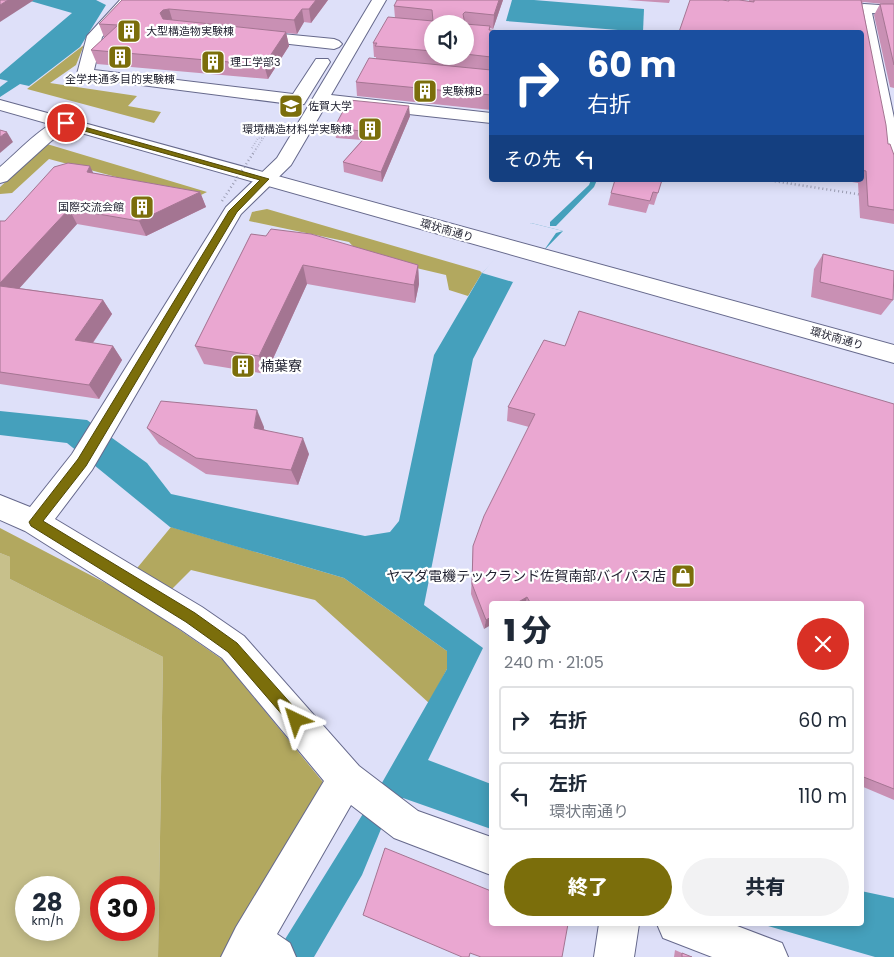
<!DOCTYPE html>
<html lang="ja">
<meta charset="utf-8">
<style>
body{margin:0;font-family:Poppins,"Noto Sans JP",sans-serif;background:#f2f2f3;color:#1f2937;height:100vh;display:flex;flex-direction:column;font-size:19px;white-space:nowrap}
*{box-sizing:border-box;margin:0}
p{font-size:16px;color:#747a83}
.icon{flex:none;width:28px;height:28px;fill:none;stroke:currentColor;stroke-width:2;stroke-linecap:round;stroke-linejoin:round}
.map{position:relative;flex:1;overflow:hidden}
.sheet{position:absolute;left:489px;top:601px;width:375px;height:325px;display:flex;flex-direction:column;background:#fff;border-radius:5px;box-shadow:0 2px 12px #0003}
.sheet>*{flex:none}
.top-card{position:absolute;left:489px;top:30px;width:375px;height:152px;border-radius:5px;box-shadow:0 2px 12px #0003;background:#1a4fa0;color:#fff;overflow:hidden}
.buttons{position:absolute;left:424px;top:15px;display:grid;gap:10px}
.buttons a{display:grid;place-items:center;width:50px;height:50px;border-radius:50%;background:#fff;box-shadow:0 2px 12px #0003;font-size:25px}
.speed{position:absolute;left:15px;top:876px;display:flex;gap:10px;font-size:25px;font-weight:700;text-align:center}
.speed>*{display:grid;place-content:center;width:65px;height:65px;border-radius:50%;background:#fff;box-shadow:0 2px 12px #0003;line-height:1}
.speed small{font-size:12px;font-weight:400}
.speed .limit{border:8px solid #d22;background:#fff;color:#111}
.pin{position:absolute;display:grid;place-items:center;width:42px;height:42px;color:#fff;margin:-21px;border:2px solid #fff;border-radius:50%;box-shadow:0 1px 5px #0007}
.me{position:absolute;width:55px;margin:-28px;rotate:319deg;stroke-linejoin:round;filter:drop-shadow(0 0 4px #0008)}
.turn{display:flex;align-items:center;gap:18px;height:105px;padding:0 15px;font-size:22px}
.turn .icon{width:65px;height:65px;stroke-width:2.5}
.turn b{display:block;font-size:35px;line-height:42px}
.then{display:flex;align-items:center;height:48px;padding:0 15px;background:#0003;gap:10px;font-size:19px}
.round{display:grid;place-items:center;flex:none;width:52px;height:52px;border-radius:26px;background:#f2f2f3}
.headline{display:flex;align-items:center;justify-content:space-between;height:85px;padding:0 15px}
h1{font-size:30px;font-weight:800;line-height:38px}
.primary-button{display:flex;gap:10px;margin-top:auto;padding:10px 15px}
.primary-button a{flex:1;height:58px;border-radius:30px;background:#7b6e0b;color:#fff;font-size:20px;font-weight:800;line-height:58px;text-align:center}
.primary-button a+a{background:#f2f2f3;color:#1f2937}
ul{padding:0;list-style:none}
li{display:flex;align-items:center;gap:15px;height:68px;margin:0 10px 8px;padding:0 5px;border:2px solid #e0e1e3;border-radius:5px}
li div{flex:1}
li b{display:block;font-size:19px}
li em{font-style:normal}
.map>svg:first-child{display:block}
</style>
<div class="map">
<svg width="894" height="957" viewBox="0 0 894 957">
<rect width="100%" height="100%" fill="#dee0f9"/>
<path fill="#c7c08b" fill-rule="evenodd" d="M 0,553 L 10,557 L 10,579 L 163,657 L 158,957 L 0,957 ZM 26,888 L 69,888 L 69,930 L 26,930 ZM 101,888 L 144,888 L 144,930 L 101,930 Z"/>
<g fill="#b2a85f">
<polygon points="84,45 76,65 50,83 137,96 128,106 161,112 154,123 27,89"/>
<polygon points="47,144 207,192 195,198 49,159 12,193 0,194 0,187"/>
<polygon points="267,209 480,271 482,273 468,296 449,290 446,275 361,255 349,242 249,221 252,212"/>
<polygon points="171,527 344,578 447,651 447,669 429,703 315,600 191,570 151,610 223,660 327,787 221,957 158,957 163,657 10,579 10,557 0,553 0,528 119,590"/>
</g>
<g fill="#45a0bc">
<polygon points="27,0 96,0 106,5 80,47 29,86 20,84 0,97 0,87 8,81 0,79 0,74 72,13"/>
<polygon points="512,0 534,0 644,9 643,32 506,21"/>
<polygon points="531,223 563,231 513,282 473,359 424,605 483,648 428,760 491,784 491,829 403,798 381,829 362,875 314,957 274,957 379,788 447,669 447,651 344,578 170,527 67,443 0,435 0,411 87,420 147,463 171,494 365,536 390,532 399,521 434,355 482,273"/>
<polygon points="861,891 894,898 894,957 875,957 761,924 861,924"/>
</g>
<polygon fill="#dee0f9" points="531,223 563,231 556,233 540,256 517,281 513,282 482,273 523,227"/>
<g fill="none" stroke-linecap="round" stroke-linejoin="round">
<polygon fill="#45a0bc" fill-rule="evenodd" points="591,180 597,180 594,187 556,226 550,226 550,222 589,185"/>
<g stroke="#66698c" stroke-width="2">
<g id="minor">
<polygon points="120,0 135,0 102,37 94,70 293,94 316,59 328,59 330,62 304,104 298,105 79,77 77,74 87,36"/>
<polygon points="372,0 386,0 331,95 491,113 491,123 326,105 291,165 241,214 92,470 55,519 202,607 244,636 359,766 418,811 491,837 491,875 394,838 351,805 277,934 290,943 296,957 221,957 236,927 324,781 222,658 180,629 25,531 0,520 0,495 30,507 72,454 226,207 277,158"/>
<polygon points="864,4 894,6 894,14 872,13 894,118 894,168 887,166 885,162 857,8 859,5"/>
<polygon points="251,31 334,39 339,41 342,44 339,47 334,49 246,39 243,36 246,33"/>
<path d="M 66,118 L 72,119 L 75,123 L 50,142 L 7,181 L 0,183 L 0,167 C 18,152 43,123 66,118 Z"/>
<polygon points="599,924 639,924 634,957 594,957"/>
<polygon points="657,924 732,924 782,943 788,957 712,957 663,938"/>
</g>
</g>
<g stroke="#66698c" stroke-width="2">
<polygon id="highway" points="0,100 894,345 894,363 0,110"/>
</g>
<g stroke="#9c9eb4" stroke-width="2" stroke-dasharray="0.5 2" stroke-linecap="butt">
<polyline points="252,148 258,138 263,138"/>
<polyline points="256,149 270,128"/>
</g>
<polyline stroke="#9c9eb4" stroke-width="2.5" stroke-dasharray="1 3" stroke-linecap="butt" points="767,180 863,195"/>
<use href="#minor" fill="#fff" fill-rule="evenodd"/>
<use href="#highway" fill="#fff" fill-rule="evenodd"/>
<polyline stroke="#9c9eb4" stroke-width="2" stroke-dasharray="0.5 2" stroke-linecap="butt" points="253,154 256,149"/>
<polyline stroke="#9c9eb4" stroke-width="2.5" stroke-dasharray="1 3" stroke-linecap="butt" points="222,201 254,152"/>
</g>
<g fill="#c990b4" fill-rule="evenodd">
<polygon points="122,0 328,0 311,23 304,22 297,34 286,33 289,46 268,79 97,64 91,50 105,37 104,37 99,24"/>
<path d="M 503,0 L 493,29 L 490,28 L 491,32 L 491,110 L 357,96 L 356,82 L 376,59 L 376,57 L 374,57 L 373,43 L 395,18 L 394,6 ZM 432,24 L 465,24 L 465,56 L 432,56 Z"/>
<polygon points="627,0 670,0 669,3"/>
<polygon points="729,0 749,1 749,0 894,0 894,88 890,87 874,15 880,4 883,4 864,2 862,3 888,144 894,155 894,224 860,218 858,183 840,180 861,180 861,32 728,1"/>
<polygon points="410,116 382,182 344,172 343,162 362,140 336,138 334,128"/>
<polygon points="94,173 200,192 206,207 146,236 77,224 19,288 103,300 112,314 93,343 113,346 122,360 99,399 0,384 0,221 5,221"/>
<polygon points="662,180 654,205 649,204 646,213 608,205 611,193"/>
<polygon points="251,234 418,265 419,284 415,303 307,284 266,374 204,364 195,346"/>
<polygon points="823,254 893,300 881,315 811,297 814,269"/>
<polygon points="565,346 894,404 894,800 861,786 861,604 491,604 484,629 471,594 473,546 529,427 507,421 508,407"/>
<polygon points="264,427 264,429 309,454 298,485 206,474 159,444 147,428"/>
<polygon points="675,950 682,953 692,957 674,957"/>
</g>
<g fill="#a47592">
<polygon points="8,0 34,0 0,22 0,5"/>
<polygon points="316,0 328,0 311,23 309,9"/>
<polygon points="499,0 503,0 493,29 494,15"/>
<polygon points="169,9 173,22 164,27 160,13 163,10"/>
<polygon points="302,9 304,22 297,34 294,20"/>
<polygon points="286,32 289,46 268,79 264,65"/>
<polygon points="409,106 410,116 382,182 381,172"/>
<polygon points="7,132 13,142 0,153 0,137"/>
<polygon points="90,166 97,181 87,172"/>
<polygon points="200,192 206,207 146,236 139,221"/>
<polygon points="69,209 77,224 9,300 0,288 0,283"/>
<polygon points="303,265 307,284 266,374 259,356"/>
<polygon points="418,265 419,284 415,303 414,285"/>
<polygon points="103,300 112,314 85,354 75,340"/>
<polygon points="113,346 122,360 99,399 89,385"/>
<polygon points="257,410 264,427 262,444 254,428"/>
<polygon points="303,438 309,454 298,485 291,470"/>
<polygon points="527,597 525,604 515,604"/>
<polygon points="491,617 491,625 484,629 486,620"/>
</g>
<g fill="#eaa7d1" stroke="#a47592">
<polygon points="0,0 8,0 0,5"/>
<polygon points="122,0 316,0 309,9 302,9 294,20 169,9 163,10 160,13 163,19 286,32 264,65 91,50 118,25 99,24"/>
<polygon points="397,0 499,0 494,15 465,12 463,14 465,24 490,26 489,30 517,32 491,32 491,57 465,54 465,24 432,24 432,51 375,46 377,43 373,43 388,17 433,21 432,10 394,6"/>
<polygon points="690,0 722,0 729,1 729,0 739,0 754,2 754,0 861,0 886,125 888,144 890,144 894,155 894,210 868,206 866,171 861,170 861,32 679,32"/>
<polygon points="880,4 894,4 894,65"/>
<polygon points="369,58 491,70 491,95 356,82"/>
<polygon points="349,100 409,106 381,172 343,162 370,132 334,128"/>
<polygon points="0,130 7,132 0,137"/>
<polygon points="68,163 90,166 87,172 200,192 139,221 69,209 0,283 0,221 5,221 54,167"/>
<polygon points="615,180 662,180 658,193 653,192 650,201 611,193"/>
<polygon points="271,229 311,234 418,265 414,285 303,265 259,356 195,346 251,234 266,236"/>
<polygon points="823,254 894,271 893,300 820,282"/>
<polygon points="0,286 103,300 75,340 113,346 89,385 0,372"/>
<polygon points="579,311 894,404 894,789 861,776 861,604 531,604 527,597 515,604 491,604 491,617 486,620 472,584 473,546 484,516 535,414 508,407 544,340 565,346"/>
<polygon points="161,401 257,410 254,428 303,438 291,470 196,458 147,428"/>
<polygon points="385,848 491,891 491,924 568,924 562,957 481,957 470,953 469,957 462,957 363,915"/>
<polygon points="682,953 692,957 682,957"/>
</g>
<polygon fill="#7b6e0b" stroke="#504807" points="63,121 269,179 237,212 86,466 43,521 195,613 237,643 301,715 303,720 301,725 296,727 291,725 228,652 186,622 31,526 29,522 78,459 229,211 260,180 63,125"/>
<defs>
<g id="building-square" transform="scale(1.25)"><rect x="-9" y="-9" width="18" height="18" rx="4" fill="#7b6e0b" stroke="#fff"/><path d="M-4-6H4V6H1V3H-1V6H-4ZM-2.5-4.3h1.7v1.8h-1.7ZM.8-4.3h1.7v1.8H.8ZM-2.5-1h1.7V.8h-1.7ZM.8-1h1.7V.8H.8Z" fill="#fff"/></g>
<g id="university-square" transform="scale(1.25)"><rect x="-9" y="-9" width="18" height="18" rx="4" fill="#7b6e0b" stroke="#fff"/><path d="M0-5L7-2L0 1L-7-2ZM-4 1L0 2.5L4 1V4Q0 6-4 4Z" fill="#fff"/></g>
<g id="shop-square" transform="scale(1.25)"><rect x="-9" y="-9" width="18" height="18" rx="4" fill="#7b6e0b" stroke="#fff"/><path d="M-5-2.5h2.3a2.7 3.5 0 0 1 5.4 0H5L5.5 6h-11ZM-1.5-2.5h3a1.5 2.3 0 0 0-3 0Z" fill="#fff"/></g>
</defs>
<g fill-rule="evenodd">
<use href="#building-square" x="129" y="31"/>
<use href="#building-square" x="120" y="57"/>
<use href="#building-square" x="213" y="62"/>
<use href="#building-square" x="425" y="91"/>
<use href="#university-square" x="291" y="106"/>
<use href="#building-square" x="370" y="129"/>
<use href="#building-square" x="142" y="207"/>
<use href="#building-square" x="243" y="366"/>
<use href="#shop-square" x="683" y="576"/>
</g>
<g text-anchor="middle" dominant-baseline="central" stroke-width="4.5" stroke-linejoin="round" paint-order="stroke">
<g font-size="11" fill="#1f202f" stroke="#fff" text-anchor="start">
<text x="146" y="31">大型構造物実験棟</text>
<text x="230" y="62">理工学部3</text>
<text x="120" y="79" text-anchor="middle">全学共通多目的実験棟</text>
<text x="442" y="91">実験棟B</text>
<text x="308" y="106">佐賀大学</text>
<text x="352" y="129" text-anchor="end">環境構造材料学実験棟</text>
<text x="124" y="207" text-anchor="end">国際交流会館</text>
</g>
<g font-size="11" fill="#1f202f" stroke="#fff">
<text transform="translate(447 230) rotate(16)">環状南通り</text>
<text transform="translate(837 338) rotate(16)">環状南通り</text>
</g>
<g font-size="14" fill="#1f202f" stroke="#fff" text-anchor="start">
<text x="260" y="366">楠葉寮</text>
<text x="666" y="576" text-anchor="end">ヤマダ電機テックランド佐賀南部バイパス店</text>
</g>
</g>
</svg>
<div class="buttons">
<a><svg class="icon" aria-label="sound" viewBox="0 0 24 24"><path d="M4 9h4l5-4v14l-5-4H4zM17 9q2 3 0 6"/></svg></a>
</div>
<div class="speed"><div>28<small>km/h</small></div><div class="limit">30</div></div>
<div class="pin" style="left:66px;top:123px;background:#d93025"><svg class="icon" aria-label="arrive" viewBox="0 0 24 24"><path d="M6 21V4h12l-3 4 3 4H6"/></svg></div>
<svg class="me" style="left:296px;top:720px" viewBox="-20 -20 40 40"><path d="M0-17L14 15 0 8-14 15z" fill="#7b6e0b" stroke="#fff" stroke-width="4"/></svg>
<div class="top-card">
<div class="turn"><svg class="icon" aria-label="right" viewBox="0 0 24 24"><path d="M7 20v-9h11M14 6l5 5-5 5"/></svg><div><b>60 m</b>右折</div></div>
<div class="then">その先<svg class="icon" aria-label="left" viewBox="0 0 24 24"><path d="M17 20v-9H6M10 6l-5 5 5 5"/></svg></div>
</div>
<section class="sheet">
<div class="headline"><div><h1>1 分</h1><p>240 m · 21:05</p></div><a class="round" style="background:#d93025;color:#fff"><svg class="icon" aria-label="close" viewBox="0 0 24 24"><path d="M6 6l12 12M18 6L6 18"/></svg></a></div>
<ul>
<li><svg class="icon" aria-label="right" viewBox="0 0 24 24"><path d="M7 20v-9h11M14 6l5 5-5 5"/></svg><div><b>右折</b></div><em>60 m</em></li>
<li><svg class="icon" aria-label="left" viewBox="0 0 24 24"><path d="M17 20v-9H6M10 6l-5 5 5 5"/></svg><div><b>左折</b><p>環状南通り</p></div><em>110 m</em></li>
</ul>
<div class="primary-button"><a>終了</a><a>共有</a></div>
</section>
</div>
